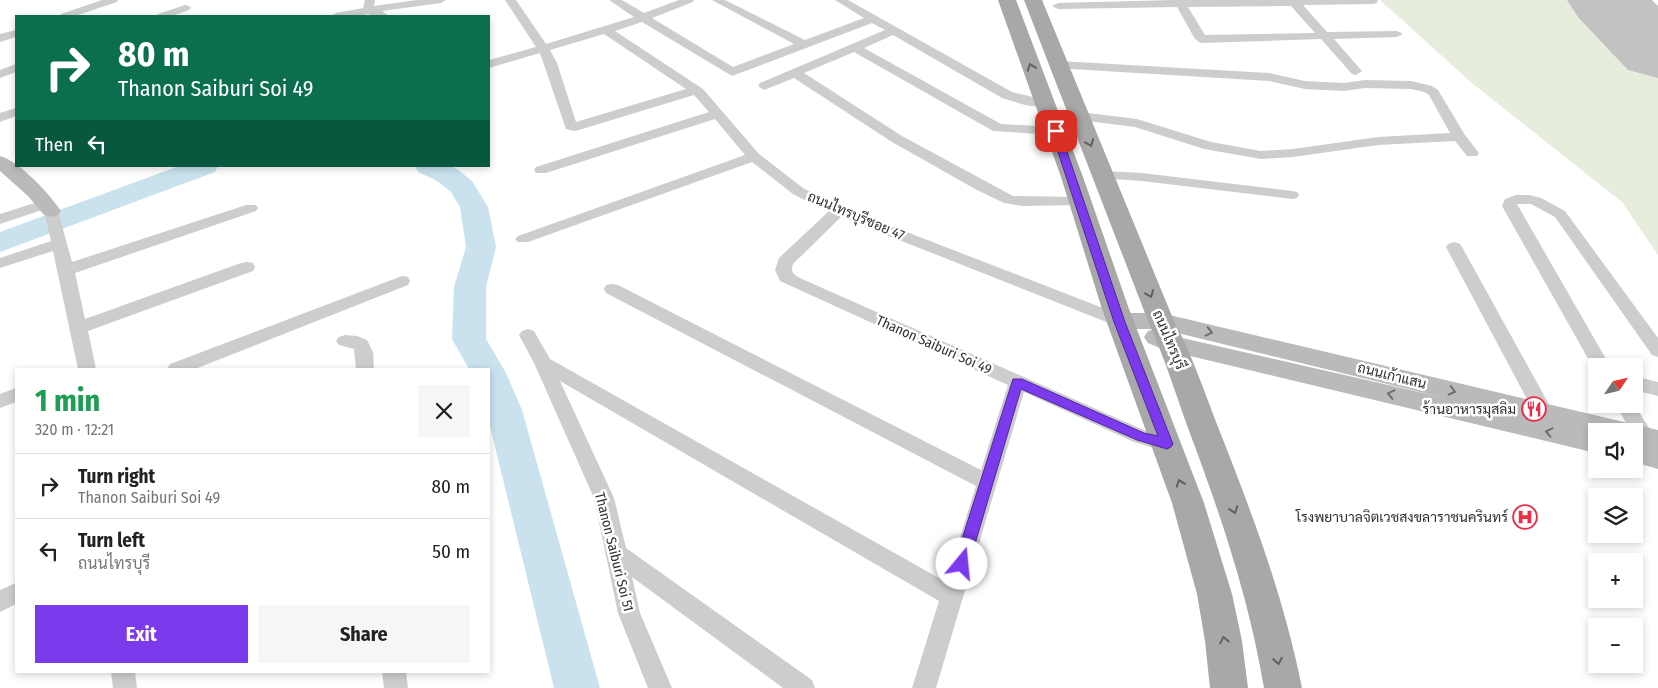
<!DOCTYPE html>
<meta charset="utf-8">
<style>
body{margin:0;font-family:"Fira Sans Condensed",Sarabun,sans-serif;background:#f6f6f6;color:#222;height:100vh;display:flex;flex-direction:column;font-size:19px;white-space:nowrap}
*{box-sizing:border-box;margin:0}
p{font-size:16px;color:#767676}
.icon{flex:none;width:28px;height:28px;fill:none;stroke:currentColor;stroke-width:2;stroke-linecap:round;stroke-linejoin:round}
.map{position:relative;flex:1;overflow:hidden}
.sheet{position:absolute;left:15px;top:368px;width:475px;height:305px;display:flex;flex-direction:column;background:#fff;border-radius:0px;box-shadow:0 2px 8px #0003}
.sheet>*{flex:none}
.banner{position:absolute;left:15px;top:15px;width:475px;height:152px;border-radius:0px;box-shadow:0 2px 8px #0003;background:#0b6e4f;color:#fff;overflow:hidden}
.needle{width:32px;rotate:55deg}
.tools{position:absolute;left:1588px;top:358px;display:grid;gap:10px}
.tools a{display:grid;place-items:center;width:55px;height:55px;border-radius:0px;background:#fff;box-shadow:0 2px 8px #0003;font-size:25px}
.pin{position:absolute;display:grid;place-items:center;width:42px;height:42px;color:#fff;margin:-21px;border-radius:10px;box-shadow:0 2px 8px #0006}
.me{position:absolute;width:55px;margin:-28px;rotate:17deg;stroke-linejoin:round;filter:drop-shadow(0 0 4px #0008)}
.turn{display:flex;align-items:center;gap:18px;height:105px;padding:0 20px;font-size:22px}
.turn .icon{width:65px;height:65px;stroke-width:2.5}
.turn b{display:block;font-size:35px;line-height:42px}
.then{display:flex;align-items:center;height:48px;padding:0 20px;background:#0003;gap:10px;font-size:19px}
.round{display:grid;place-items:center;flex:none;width:52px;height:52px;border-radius:0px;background:#f6f6f6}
.head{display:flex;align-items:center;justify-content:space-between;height:85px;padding:0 20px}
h1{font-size:30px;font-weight:700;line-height:38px;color:#1e9e55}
.cta{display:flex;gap:10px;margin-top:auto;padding:10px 20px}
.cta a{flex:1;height:58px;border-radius:0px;background:#7c3aed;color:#fff;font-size:20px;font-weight:700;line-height:58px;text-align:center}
.cta a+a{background:#f6f6f6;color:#222}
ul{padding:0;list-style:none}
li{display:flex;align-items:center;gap:15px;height:65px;padding:0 20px;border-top:1px solid #e0e0e0}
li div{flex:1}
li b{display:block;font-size:19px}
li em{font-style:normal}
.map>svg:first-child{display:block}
</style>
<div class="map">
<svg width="1658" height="688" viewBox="0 0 1658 688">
<rect width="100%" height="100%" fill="#fff"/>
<polygon fill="#e7eddd" points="1380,0 1595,0 1648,55 1658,56 1658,255 1622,202 1473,84"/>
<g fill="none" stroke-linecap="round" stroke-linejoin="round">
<g fill="#c9e2ee" fill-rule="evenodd">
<polygon points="179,166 218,166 215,172 0,252 0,232"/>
<polygon points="415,166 451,166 457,169 472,181 488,207 496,247 486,287 486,339 506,373 522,410 600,688 554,688 489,422 489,369 469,369 452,339 454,287 466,247 460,207 451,192 437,181 418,172"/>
</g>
<polygon fill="#c2c2c2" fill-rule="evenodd" points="1567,0 1652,0 1658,6 1658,78 1628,70 1578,17"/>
<g fill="#cdcdcd" fill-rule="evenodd">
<polygon points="102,0 118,0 117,2 75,16 59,16 61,14"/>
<polygon points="365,0 375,0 374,6 417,0 446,0 441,3 382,11 389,16 374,16 368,14 360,16 330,16 336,13 363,8"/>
<path d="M 505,0 L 516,0 L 546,44 L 634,17 L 609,0 L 622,0 L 644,13 L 679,0 L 694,0 L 693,2 L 652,18 L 733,67 L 794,44 L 712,0 L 725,0 L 805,40 L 864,18 L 835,0 L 848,0 L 1012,92 L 1050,101 L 1051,104 L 1045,108 L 1025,105 L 1002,98 L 893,35 L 864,48 L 1001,124 L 1055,127 L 1062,131 L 1055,135 L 993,131 L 854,52 L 804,73 L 902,136 L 1013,196 L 1080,197 L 1085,198 L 1087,201 L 1085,204 L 1080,205 L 1022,206 L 1004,203 L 977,190 L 892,142 L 794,78 L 764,90 L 758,86 L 760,83 L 885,30 L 872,23 L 732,76 L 642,22 L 615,31 L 703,89 L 759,154 L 803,188 L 832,203 L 1126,317 L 1129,321 L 1126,325 L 1120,327 L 1114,325 L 841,217 L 793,264 C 790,273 794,275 802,279 L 1146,431 L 1174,439 L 1177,444 L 1174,449 L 1167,452 L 1134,442 L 1024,392 L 936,688 L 912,688 L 939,601 L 560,381 L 614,498 L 626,548 L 812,680 L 815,688 L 783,688 L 632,577 L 640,613 L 672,688 L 648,688 L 618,613 L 594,498 L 534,363 L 519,335 L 522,331 L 528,329 L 534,331 L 550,359 L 946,582 L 976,486 L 606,293 L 604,289 L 606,285 L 612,284 L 618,285 L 981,470 L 1008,385 L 780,281 L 775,270 L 779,258 L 828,212 L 793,194 L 752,162 L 528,242 L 518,242 L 515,239 L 518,236 L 745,155 L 715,119 L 546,173 L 536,173 L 534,170 L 536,167 L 709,112 L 694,95 L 579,130 L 574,131 L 566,129 L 540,53 L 489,68 L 489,60 L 536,47 ZM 604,34 L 686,89 L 576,122 L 557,63 L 550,50 Z"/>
<path d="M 1173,0 L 1378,0 L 1377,3 L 1373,4 L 1303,5 L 1327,32 L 1397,31 L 1403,34 L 1397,37 L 1334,39 L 1362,71 L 1356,75 L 1352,74 L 1321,39 L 1201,43 L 1195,39 L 1177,7 L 1058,9 L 1052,6 L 1058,3 ZM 1291,6 L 1315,33 L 1205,35 L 1188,7 Z"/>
<polygon points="185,5 189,6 191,8 189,10 172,16 156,16 158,14"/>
<polygon points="16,30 16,37 0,42 0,34"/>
<polygon points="1059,61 1269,73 1305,81 1344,83 1365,80 1411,81 1432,86 1438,90 1465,135 1479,153 1477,156 1467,156 1455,141 1378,145 1293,157 1261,159 1204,149 1135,127 1080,120 1073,116 1080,112 1137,119 1211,142 1261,151 1293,149 1378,137 1450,133 1429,95 1424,92 1411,89 1365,88 1344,91 1305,89 1269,81 1055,68 1053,65"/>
<polygon points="16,64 16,72 0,78 0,70"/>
<polygon points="16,108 16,116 0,122 0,113"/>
<polygon points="1103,171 1142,173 1292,191 1297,192 1299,195 1297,198 1292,199 1142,181 1098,178 1096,175 1098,172"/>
<polygon points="1516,195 1529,195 1541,198 1565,211 1658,338 1658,357 1652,355 1555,217 1531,204 1517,204 1610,366 1596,366 1596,371 1595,371 1502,206 1505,199"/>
<polygon points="44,200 49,201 51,204 49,207 56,208 58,211 72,262 246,205 256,205 258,208 256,211 75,273 85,319 241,263 247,262 253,263 255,267 253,271 88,331 96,369 78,369 53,251 0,268 0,258 51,241 44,211 45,209 0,224 0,214"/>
<polygon points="1454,242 1460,244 1462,247 1551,408 1553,413 1551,418 1544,420 1537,418 1446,247 1448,244"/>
<polygon points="402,276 408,277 410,281 408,285 195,369 167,369 170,364"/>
<polygon points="345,335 357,336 367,340 373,352 374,369 356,369 354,349 339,345 336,341 339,337"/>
<polygon points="1634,376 1658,382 1658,396 1634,390"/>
<polygon points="16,388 16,402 0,408 0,394"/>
<polygon points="1615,404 1634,404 1654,436 1651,441 1644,443 1637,441 1634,431 1631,431"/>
<polygon points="16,583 16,604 0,612 0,590"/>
<polygon points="111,671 135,671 137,688 113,688"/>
<polygon points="382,671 406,671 408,688 384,688"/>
</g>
<g fill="#bababa" fill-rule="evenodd">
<path d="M 0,156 C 19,161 49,193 61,211 L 58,215 L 51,217 L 44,215 L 28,196 L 0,171 Z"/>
<path d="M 1120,313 L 1161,313 L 1658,430 L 1658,469 L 1634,462 L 1634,431 L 1596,431 L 1596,453 L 1165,350 L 1148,343 L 1144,337 L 1148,331 L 1155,329 L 1120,329 L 1112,327 L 1108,321 L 1112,315 ZM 1157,329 L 1161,329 L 1445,398 L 1178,337 Z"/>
</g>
<g fill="#a8a8a8" fill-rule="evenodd">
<polygon points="998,0 1016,0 1083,177 1129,309 1204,503 1232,594 1242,641 1248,688 1210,688 1205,641 1197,594 1172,503 1102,309 1061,177"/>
<path d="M 1024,0 L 1042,0 L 1174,321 C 1192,355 1204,391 1218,427 C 1252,513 1284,597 1302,688 L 1264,688 C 1249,598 1220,513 1188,428 C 1175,392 1164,356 1148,321 Z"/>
</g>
</g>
<defs><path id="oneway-chevron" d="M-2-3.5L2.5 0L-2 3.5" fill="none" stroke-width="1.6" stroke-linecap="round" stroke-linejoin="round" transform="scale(1.25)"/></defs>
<g stroke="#606060">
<use href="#oneway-chevron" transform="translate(1031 67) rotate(-110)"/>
<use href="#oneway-chevron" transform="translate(1090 143) rotate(68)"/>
<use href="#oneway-chevron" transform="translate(1150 294) rotate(68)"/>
<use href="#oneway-chevron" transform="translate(1180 483) rotate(-109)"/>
<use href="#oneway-chevron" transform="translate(1234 510) rotate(70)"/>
<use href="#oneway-chevron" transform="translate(1224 640) rotate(-102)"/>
<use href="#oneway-chevron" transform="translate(1278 661) rotate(81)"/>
</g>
<g stroke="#6e6e6e">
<use href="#oneway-chevron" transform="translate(1209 332) rotate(13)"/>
<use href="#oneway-chevron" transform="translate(1452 391) rotate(14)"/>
<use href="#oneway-chevron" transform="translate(1391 394) rotate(-167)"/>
<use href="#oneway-chevron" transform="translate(1549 432) rotate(-167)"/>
</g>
<polygon fill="#7c3aed" stroke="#51269a" points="1052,129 1060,131 1125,322 1173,444 1171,447 1167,449 1137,440 1021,389 969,564 966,569 962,571 957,569 954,564 1013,379 1022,379 1144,433 1158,436 1114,322 1051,131"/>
<defs>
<g id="restaurant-ring" transform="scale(1.25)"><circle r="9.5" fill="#fff" stroke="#ed2b45" stroke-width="1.5"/><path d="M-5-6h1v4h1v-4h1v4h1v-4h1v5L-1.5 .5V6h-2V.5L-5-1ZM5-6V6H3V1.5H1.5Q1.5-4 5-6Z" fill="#ed2b45"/></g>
<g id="hospital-ring" transform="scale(1.25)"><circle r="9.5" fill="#fff" stroke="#ed2b45" stroke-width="1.5"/><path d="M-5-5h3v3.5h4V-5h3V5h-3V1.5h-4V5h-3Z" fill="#ed2b45"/></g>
</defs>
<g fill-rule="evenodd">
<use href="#restaurant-ring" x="1534" y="409"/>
<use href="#hospital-ring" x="1525" y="517"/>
</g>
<g text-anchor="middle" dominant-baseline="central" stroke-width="5" stroke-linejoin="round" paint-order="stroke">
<g font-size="14" fill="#303030" stroke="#fff">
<text transform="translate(856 216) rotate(23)">ถนนไทรบุรีซอย 47</text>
<text transform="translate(1169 340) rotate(67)">ถนนไทรบุรี</text>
<text transform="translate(934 345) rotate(24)">Thanon Saiburi Soi 49</text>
<text transform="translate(1392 376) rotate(14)">ถนนเก้าแสน</text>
<text transform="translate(614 552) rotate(76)">Thanon Saiburi Soi 51</text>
</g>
<g font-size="14" fill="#303030" stroke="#fff" text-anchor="end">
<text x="1516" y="409">ร้านอาหารมุสลิม</text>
<text x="1508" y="517">โรงพยาบาลจิตเวชสงขลาราชนครินทร์</text>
</g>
</g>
</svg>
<div class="tools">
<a><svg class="needle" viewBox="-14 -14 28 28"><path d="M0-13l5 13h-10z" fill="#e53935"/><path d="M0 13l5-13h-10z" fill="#767676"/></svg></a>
<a><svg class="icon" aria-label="sound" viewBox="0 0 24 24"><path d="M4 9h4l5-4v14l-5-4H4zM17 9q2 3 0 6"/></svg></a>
<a><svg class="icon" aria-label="layers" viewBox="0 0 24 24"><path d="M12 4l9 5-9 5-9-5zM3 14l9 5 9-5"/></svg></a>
<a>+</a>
<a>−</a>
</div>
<div class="pin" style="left:1056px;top:131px;background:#d93025"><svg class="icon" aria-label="arrive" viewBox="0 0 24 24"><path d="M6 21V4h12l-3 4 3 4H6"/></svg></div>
<svg class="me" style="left:962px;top:564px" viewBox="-20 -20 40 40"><circle r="19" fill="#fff"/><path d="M0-13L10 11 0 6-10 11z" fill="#7c3aed"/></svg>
<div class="banner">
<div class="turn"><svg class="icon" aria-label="right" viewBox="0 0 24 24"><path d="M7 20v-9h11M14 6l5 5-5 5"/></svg><div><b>80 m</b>Thanon Saiburi Soi 49</div></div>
<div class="then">Then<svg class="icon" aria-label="left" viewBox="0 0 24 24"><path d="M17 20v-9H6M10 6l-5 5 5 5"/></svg></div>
</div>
<section class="sheet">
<div class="head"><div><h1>1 min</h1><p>320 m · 12:21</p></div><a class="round"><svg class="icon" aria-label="close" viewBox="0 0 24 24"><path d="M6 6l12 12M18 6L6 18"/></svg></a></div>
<ul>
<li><svg class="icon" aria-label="right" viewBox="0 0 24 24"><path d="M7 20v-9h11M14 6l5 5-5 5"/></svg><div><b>Turn right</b><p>Thanon Saiburi Soi 49</p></div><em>80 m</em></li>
<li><svg class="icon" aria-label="left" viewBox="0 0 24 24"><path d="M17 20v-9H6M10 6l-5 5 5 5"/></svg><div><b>Turn left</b><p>ถนนไทรบุรี</p></div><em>50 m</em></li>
</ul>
<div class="cta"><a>Exit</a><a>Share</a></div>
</section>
</div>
